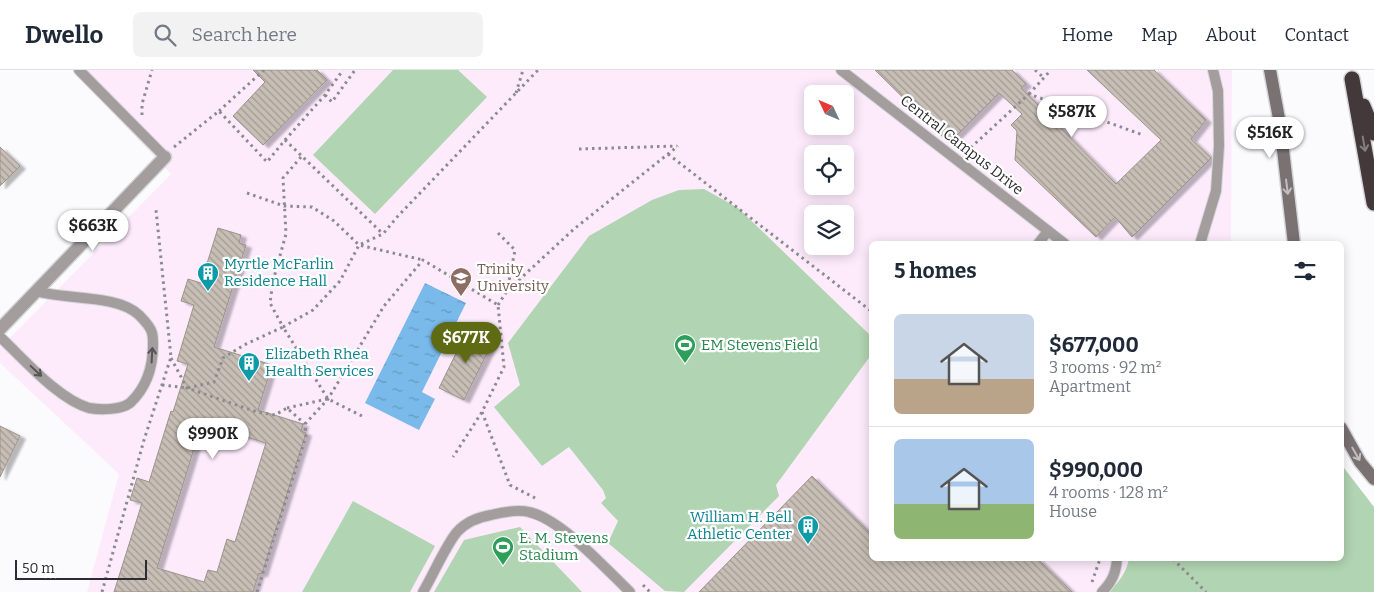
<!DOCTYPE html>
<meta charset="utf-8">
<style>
body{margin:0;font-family:Bitter,serif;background:#f2f2f3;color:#1f2937;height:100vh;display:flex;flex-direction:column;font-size:19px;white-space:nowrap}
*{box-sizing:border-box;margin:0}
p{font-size:16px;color:#747a83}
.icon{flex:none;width:28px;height:28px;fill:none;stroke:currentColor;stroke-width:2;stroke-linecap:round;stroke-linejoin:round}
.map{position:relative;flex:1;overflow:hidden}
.drawer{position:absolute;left:869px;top:171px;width:475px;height:320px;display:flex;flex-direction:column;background:#fff;border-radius:8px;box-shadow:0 2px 12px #0003}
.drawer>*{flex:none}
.needle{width:32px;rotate:314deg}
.fabs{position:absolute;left:804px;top:15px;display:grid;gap:10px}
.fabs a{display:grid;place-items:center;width:50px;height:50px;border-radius:8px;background:#fff;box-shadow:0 2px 12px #0003;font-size:25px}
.scale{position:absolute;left:15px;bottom:12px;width:132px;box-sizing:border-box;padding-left:5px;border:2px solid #2d2d31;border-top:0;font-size:14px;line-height:18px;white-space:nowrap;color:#2d2d31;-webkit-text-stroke:4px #fff;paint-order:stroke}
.price{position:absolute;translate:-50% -42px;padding:0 11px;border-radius:18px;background:#fff;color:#222;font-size:16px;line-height:32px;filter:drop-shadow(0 1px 2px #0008)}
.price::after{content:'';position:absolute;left:50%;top:30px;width:15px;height:11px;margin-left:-8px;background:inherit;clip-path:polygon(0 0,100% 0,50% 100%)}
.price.on{background:#5f6b13;color:#fff}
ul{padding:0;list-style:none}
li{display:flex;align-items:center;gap:15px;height:125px;padding:0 25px}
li+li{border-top:1px solid #e0e1e3}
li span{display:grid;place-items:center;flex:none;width:140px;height:100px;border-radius:8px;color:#555}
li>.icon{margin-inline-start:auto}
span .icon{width:60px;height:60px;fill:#fffc;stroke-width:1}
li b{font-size:21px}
h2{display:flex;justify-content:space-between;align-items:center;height:60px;padding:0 25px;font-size:21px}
header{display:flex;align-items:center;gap:30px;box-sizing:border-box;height:70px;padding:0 25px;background:#fff;border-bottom:1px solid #e0e1e3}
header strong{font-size:24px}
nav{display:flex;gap:28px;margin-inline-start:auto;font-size:18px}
.search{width:350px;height:45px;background:#f2f2f3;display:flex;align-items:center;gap:12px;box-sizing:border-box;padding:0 18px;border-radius:8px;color:#747a83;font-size:19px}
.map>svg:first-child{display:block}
.education{fill:#fdebfc;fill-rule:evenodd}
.park{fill:#b1d4b2}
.water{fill:url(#water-ripples)}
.building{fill:url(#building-back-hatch);stroke:#9c938b;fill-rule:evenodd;filter:url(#shadow)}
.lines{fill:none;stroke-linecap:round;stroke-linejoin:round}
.service-casing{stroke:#d6d6d9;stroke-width:12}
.minor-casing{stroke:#d6d6d9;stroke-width:15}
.secondary-casing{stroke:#d6d6d9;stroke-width:15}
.motorway-casing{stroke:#d6d6d9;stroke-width:18}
.path{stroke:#8b8b8e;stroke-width:3;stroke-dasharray:2.5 4;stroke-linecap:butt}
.service{stroke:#a39d9e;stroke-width:10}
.minor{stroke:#a39d9e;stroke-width:12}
.secondary{stroke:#797172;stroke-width:12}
.motorway{stroke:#43383a;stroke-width:15}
.oneway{stroke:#857e7f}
.oneway2{stroke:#c3bfc0}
.oneway3{stroke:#565457}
.labels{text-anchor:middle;stroke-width:4.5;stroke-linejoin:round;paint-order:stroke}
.street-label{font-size:15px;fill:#2d2d31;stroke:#fff}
.culture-label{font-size:15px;fill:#0d838f;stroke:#fff;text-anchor:start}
.education-label{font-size:15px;fill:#785e54;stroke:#fff;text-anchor:start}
.leisure-label{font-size:15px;fill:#27864d;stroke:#fff;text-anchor:start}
</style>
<header>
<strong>Dwello</strong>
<div class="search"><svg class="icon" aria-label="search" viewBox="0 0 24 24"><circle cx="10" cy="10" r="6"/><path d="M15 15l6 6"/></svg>Search here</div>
<nav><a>Home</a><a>Map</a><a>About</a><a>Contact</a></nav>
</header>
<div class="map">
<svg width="1374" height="522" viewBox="0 0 1374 522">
<defs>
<pattern id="water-ripples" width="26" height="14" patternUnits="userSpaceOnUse" patternTransform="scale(1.25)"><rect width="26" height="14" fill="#7abaea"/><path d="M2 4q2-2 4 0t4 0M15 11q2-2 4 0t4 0" fill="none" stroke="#6498be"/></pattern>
<pattern id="building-back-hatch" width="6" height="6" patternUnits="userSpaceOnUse" patternTransform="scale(1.25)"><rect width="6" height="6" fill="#c7beb5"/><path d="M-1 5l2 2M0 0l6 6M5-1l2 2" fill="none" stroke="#a29b94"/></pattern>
<filter id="shadow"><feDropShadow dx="5.5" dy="3" stdDeviation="1" flood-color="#0004"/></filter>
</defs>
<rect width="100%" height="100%" fill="#fbfbfe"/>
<!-- education -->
<path class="education" d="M 72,0 L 1232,0 L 1231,174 L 871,174 L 871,489 L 1341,489 L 1374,522 L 87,522 L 119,404 L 0,293 L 0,278 L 171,104 ZM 812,24 L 845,24 L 845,56 L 812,56 ZM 812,84 L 845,84 L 845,116 L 812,116 ZM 812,144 L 845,144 L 845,176 L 812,176 Z"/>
<!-- park -->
<g class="park">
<polygon points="393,0 458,0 487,27 375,144 313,85"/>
<polygon points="704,119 738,138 871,266 871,285 776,415 779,426 684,522 665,521 608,473 618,451 601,433 606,428 603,420 569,377 542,396 494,337 520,315 508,273 589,166 652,130 679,120"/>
<path d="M 1341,394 L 1374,437 L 1374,522 L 1109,522 C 1119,512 1126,503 1129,489 L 1341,489 Z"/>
<polygon points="353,431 435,476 410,522 302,522"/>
<polygon points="520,457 582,522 434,522 464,470"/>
</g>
<!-- water -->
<polygon class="water" points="425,213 466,233 422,322 435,329 419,360 365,333"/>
<!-- building -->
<g class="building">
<polygon points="253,0 317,0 327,10 263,75 233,46 265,12"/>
<polygon points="875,0 1012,0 1026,14 1021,18 1116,114 1161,70 1087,0 1154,0 1206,50 1191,69 1211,88 1132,167 1115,147 1096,167 1015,90 1017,61 1011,55 1022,44 999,23 949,73"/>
<polygon points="0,77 20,96 0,116"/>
<path d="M 218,158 L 241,165 L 239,173 L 246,175 L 214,277 L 272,295 L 258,340 L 303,354 L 301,361 L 306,363 L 262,504 L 259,503 L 253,522 L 114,522 L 142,433 L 130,430 L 137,408 L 149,412 L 171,341 L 173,342 L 188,294 L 177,291 L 194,235 L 181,231 L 188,209 L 201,213 ZM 202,353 L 266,373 L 235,472 L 227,469 L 217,502 L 208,500 L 204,512 L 157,498 Z"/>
<polygon points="468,259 493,271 464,330 439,318"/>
<polygon points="0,356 20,366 0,407"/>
<polygon points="812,406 871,464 871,489 1038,489 1072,522 699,522"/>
</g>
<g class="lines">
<!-- service casing -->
<g class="service-casing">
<g id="service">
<polyline points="79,0 165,87"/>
<polyline points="841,0 1065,174"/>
<polyline points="1038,174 1048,161"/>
<polyline points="1200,174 1216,121 1219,76 1218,21 1213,0"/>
<path d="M 0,267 C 24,289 58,329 89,338 C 100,340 121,340 130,333 C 147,317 153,297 153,275 C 153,272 153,266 152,263 C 151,258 143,249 139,245 C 117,224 65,230 36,221"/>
<path d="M 423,522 C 433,505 446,475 457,462 C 466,452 479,447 491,445 C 503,442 517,439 529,442 C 561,449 606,499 630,522"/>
<path d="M 1102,522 C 1112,512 1116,503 1117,489"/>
</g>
</g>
<!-- minor casing -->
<g class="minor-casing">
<polyline id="minor" points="0,259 165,87"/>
</g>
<!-- secondary casing -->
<g class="secondary-casing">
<g id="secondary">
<polyline points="1270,0 1280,54 1294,174"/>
<polyline points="1341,358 1360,392 1374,409"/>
</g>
</g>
<!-- motorway casing -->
<g class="motorway-casing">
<g id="motorway">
<polyline points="1352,9 1374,133"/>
<polyline points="1363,36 1374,63"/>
</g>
</g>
<!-- path -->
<g class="path">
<polyline points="1035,0 1044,8"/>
<polyline points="516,23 523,0"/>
<polyline points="1029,24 1051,0"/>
<polyline points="325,25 332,32 355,0"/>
<polyline points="219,41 264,0"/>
<polyline points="142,45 142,34 152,0"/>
<polyline points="285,70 325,25 343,0"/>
<polyline points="174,77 219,41 267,92 285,70 383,164"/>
<polyline points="579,79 677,76"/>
<polyline points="966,82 1029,24 1143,65"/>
<polyline points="668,84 871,241"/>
<polyline points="301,87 283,108 286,164 273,211 270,233 283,257 313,240 340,211 359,175 383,164 398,146 538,0"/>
<polyline points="247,123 284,136 312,137 334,151 359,175 423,190"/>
<polyline points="498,163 515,180 507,221"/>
<polyline points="498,235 507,221 574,159 678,76"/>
<polyline points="171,288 187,318 257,342 275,345 287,338 305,354"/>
<polyline points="162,315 187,318 214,312 223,288 244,275 283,257 328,329 362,346"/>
<polyline points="287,338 327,329"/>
<polyline points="482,342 510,415 537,429"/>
<polyline points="1173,489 1206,522"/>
<polyline points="1092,512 1100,489"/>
<polyline points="643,515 650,522"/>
<polyline points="102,522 144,370 171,287 156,140"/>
<polyline points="257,522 306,366 305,354 328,329 384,236 423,190 498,235 504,297 482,342 453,387"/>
</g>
<!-- service -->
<use href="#service" class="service"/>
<!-- minor -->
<use href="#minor" class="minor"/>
<!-- secondary -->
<use href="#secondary" class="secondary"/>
<!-- motorway -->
<use href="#motorway" class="motorway"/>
</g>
<!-- one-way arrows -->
<defs><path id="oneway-shaft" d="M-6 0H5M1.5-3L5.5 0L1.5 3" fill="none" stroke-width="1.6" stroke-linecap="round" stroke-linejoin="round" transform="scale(1.25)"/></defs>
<use class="oneway" href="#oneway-shaft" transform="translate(1364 74) rotate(80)"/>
<g class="oneway2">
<use href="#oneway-shaft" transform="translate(1287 117) rotate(83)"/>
<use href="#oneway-shaft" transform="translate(1356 384) rotate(60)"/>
</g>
<g class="oneway3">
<use href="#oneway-shaft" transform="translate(152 285) rotate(-87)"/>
<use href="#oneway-shaft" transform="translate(36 301) rotate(43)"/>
</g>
<!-- icons -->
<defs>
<g id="building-pin" transform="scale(1.125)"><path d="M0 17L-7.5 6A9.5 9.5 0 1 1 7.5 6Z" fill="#0f9aa8" stroke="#fff"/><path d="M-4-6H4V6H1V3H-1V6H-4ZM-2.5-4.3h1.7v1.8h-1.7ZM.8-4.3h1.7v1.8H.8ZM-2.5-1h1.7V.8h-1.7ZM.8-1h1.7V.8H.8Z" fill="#fff"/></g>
<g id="university-pin" transform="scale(1.125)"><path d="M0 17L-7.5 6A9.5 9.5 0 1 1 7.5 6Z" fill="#8d6e63" stroke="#fff"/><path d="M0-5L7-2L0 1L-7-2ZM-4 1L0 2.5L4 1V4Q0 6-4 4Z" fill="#fff"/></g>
<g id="stadium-pin" transform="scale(1.125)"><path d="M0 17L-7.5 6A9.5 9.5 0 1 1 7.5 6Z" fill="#2e9e5b" stroke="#fff"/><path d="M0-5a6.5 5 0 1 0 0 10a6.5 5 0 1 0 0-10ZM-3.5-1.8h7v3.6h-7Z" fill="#fff"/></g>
</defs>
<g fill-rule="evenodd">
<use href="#building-pin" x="208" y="203"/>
<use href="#university-pin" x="461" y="208"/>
<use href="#stadium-pin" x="685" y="275"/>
<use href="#building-pin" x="249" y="293"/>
<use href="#building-pin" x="808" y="456"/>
<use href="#stadium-pin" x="503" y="477"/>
</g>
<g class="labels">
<!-- street labels -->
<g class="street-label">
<text transform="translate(962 75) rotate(38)" y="5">Central Campus Drive</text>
</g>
<!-- culture labels -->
<g class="culture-label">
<text x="224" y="199">Myrtle McFarlin<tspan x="224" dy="17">Residence Hall</tspan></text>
<text x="265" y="289">Elizabeth Rhea<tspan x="265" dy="17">Health Services</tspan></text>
<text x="792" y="452" text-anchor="end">William H. Bell<tspan x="792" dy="17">Athletic Center</tspan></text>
</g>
<!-- education labels -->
<g class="education-label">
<text x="477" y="204">Trinity<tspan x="477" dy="17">University</tspan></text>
</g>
<!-- leisure labels -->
<g class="leisure-label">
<text x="701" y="280">EM Stevens Field</text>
<text x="519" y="473">E. M. Stevens<tspan x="519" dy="17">Stadium</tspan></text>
</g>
</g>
</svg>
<div class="fabs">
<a><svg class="needle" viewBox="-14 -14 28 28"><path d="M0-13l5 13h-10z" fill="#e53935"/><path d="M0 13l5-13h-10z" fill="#747a83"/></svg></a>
<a><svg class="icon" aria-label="locate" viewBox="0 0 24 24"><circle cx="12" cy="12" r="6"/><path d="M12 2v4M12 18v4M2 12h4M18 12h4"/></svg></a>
<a><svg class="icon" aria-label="layers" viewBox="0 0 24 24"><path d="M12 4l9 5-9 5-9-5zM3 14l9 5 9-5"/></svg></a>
</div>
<div class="scale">50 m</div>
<b class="price" style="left:1072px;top:68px">$587K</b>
<b class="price" style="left:1270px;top:89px">$516K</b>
<b class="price" style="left:93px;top:182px">$663K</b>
<b class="price on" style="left:466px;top:294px">$677K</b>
<b class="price" style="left:213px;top:390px">$990K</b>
<section class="drawer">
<h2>5 homes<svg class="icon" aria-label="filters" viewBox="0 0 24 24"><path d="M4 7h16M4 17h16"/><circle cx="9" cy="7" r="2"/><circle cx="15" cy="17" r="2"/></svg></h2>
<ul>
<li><span style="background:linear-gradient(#c9d6e8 65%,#b9a48a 0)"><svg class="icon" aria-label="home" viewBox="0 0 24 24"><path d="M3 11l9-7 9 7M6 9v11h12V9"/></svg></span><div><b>$677,000</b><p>3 rooms · 92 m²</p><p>Apartment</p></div></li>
<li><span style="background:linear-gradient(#a9c7e8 65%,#8fb573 0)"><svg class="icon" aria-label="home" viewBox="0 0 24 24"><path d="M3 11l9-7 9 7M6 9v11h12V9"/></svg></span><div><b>$990,000</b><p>4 rooms · 128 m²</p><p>House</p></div></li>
</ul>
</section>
</div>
